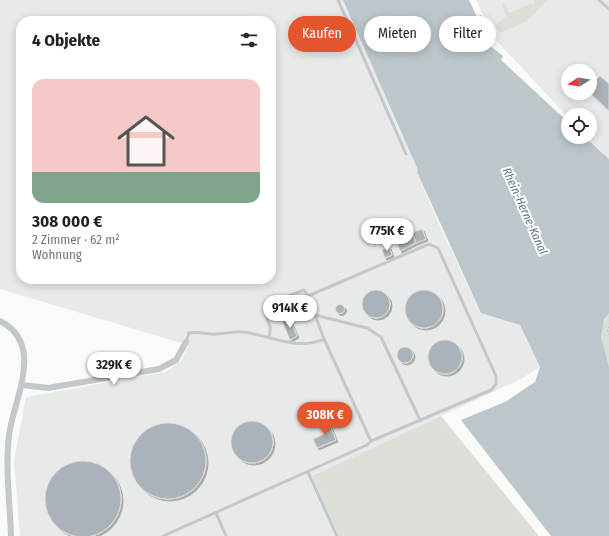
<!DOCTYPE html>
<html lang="de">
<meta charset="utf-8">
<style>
body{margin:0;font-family:"Fira Sans Condensed",sans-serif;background:#f2f2f2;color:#222;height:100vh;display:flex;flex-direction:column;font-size:15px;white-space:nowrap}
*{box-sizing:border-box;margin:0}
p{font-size:13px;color:#767676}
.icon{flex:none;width:22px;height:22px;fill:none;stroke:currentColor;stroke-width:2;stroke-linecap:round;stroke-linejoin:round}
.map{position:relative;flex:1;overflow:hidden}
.sheet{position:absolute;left:16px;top:16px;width:260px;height:268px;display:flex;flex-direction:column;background:#fff;border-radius:16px;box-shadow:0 2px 10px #0003}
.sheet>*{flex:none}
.top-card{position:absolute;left:288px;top:16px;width:261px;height:36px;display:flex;gap:8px}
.needle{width:26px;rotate:258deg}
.buttons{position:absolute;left:561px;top:64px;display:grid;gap:8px}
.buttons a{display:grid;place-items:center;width:36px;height:36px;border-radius:50%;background:#fff;box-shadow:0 2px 10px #0003;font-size:20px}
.price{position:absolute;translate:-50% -34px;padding:0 9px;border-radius:14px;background:#fff;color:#222;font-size:13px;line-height:26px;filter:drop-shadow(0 1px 2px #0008)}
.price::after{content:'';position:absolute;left:50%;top:24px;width:12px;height:9px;margin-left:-6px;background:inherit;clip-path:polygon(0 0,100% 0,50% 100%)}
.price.active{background:#e4572e;color:#fff}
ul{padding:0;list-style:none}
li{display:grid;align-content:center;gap:8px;height:212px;padding:0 16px}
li+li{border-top:1px solid #e0e0e0}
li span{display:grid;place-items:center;height:124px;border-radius:12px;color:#555}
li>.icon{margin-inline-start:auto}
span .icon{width:72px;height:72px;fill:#fffc;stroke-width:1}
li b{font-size:17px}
h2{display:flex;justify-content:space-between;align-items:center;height:48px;padding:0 16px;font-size:17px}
.tag{padding:0 14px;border-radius:18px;background:#fff;box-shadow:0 2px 10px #0003;font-size:14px;line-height:36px}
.tag.active{background:#e4572e;color:#fff}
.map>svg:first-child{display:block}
.built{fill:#e8e9e9;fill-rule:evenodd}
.green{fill:#dadfd7}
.water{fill:#bbc7cb}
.building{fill:#aab3b9;stroke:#dcdcda;filter:url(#shadow)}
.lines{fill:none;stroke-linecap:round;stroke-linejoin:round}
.path{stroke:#bbbfc2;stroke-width:1;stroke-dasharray:2 2;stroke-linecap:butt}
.lane{stroke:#c3c8cc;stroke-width:3}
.street{stroke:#c3c8cc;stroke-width:6}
.labels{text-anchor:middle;stroke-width:4;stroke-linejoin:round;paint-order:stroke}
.water-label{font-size:12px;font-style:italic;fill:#60757c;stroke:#fff}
</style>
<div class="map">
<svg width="609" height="536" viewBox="0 0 609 536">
<defs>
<filter id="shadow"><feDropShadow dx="2" dy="2" stdDeviation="0" flood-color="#0004"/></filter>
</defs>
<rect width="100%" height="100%" fill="#fafaf8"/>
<!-- built -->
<g class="built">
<path d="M 0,0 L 343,0 L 418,170 L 417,172 L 437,220 L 481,313 L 520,325 L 540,367 L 521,379 L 312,476 L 339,536 L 20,536 L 14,460 L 26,397 L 165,372 L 182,360 L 188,345 L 0,289 ZM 21,21 L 271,21 L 271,279 L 21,279 Z"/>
<path d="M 476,0 L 609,0 L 609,159 L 587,137 L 590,137 L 590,115 L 568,115 L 568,117 L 493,37 ZM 568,71 L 590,71 L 590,93 L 568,93 Z"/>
</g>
<!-- green -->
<g class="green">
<polygon points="535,0 547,0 527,21 500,33 495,26 506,16 502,4 504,3 509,13 532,3 534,5"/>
<path d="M 609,313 L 609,367 C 602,348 596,331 609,313 Z"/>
<polygon points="441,416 539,536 339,536 312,476"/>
</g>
<!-- water -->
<polygon class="water" points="343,0 469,0 477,17 481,15 486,25 481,28 489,45 503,56 501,60 568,122 568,137 585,137 609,159 609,313 604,320 601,337 609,367 609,536 551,536 461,420 505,402 535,382 540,367 520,325 481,313 417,172 418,170"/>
<!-- building -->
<g class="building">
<polygon points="600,76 609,84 609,111 590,93 590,86"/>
<polygon points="422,229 426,239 416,243 412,233"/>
<polygon points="412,233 416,243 400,251 397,243 401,241 400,238"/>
<polygon points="389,247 392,255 385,258 382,250"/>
<circle cx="424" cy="309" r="19"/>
<circle cx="376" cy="304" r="14"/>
<circle cx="340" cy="309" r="4.5"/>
<polygon points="289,318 297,336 290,340 282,321"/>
<circle cx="445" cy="357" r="17"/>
<circle cx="405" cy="355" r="8"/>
<polygon points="328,421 336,440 317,448 313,439 327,433 322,423"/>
<circle cx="252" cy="442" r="21"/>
<circle cx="168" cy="461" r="38"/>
<circle cx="83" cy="499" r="38"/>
</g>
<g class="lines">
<!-- path -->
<polyline class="path" points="609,327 607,329 609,335"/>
<!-- lane -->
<g class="lane">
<polyline points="338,0 406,154"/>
<polyline points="599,0 609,9"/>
<polyline points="315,315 367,328 381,337 420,420"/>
<path d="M 269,338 C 269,334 271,330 270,327 C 268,318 262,313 269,304 L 304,290 L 308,296"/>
<path d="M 186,342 L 189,333 C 199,331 207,335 216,334 C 226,334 234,331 244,332 C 270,336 299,351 324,339"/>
<polyline points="308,472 337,536"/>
<polyline points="216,513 226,536"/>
<polyline points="163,536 367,445 371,441 491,390 496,384 496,376 438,248 429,244 308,296 324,339 371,441"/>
</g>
<!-- street -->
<g class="street">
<path d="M 0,321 C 46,344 13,401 9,435 C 5,468 10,503 11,536"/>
<polyline points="22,385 48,388 159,369 176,360 186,342"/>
</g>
</g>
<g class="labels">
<!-- water labels -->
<g class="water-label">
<text transform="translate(525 211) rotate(66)" y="4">Rhein-Herne-Kanal</text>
</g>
</g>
</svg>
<div class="buttons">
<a><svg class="needle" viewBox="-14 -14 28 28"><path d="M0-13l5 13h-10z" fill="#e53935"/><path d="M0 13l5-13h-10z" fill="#767676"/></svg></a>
<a><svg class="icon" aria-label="locate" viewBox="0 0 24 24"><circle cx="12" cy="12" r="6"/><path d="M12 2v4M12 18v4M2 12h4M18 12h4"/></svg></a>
</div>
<b class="price" style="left:387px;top:252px">775K €</b>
<b class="price" style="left:290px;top:329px">914K €</b>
<b class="price" style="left:114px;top:386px">329K €</b>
<b class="price active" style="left:325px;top:436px">308K €</b>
<div class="top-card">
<a class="tag active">Kaufen</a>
<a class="tag">Mieten</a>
<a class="tag">Filter</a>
</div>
<section class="sheet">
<h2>4 Objekte<svg class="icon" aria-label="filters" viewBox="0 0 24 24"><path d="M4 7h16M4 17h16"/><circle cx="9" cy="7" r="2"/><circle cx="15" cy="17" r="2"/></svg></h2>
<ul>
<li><span style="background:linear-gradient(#f6c9c9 75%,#7fa58c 0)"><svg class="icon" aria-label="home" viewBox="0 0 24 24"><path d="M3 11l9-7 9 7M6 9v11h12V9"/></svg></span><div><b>308 000 €</b><p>2 Zimmer · 62 m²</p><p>Wohnung</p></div></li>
</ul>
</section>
</div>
